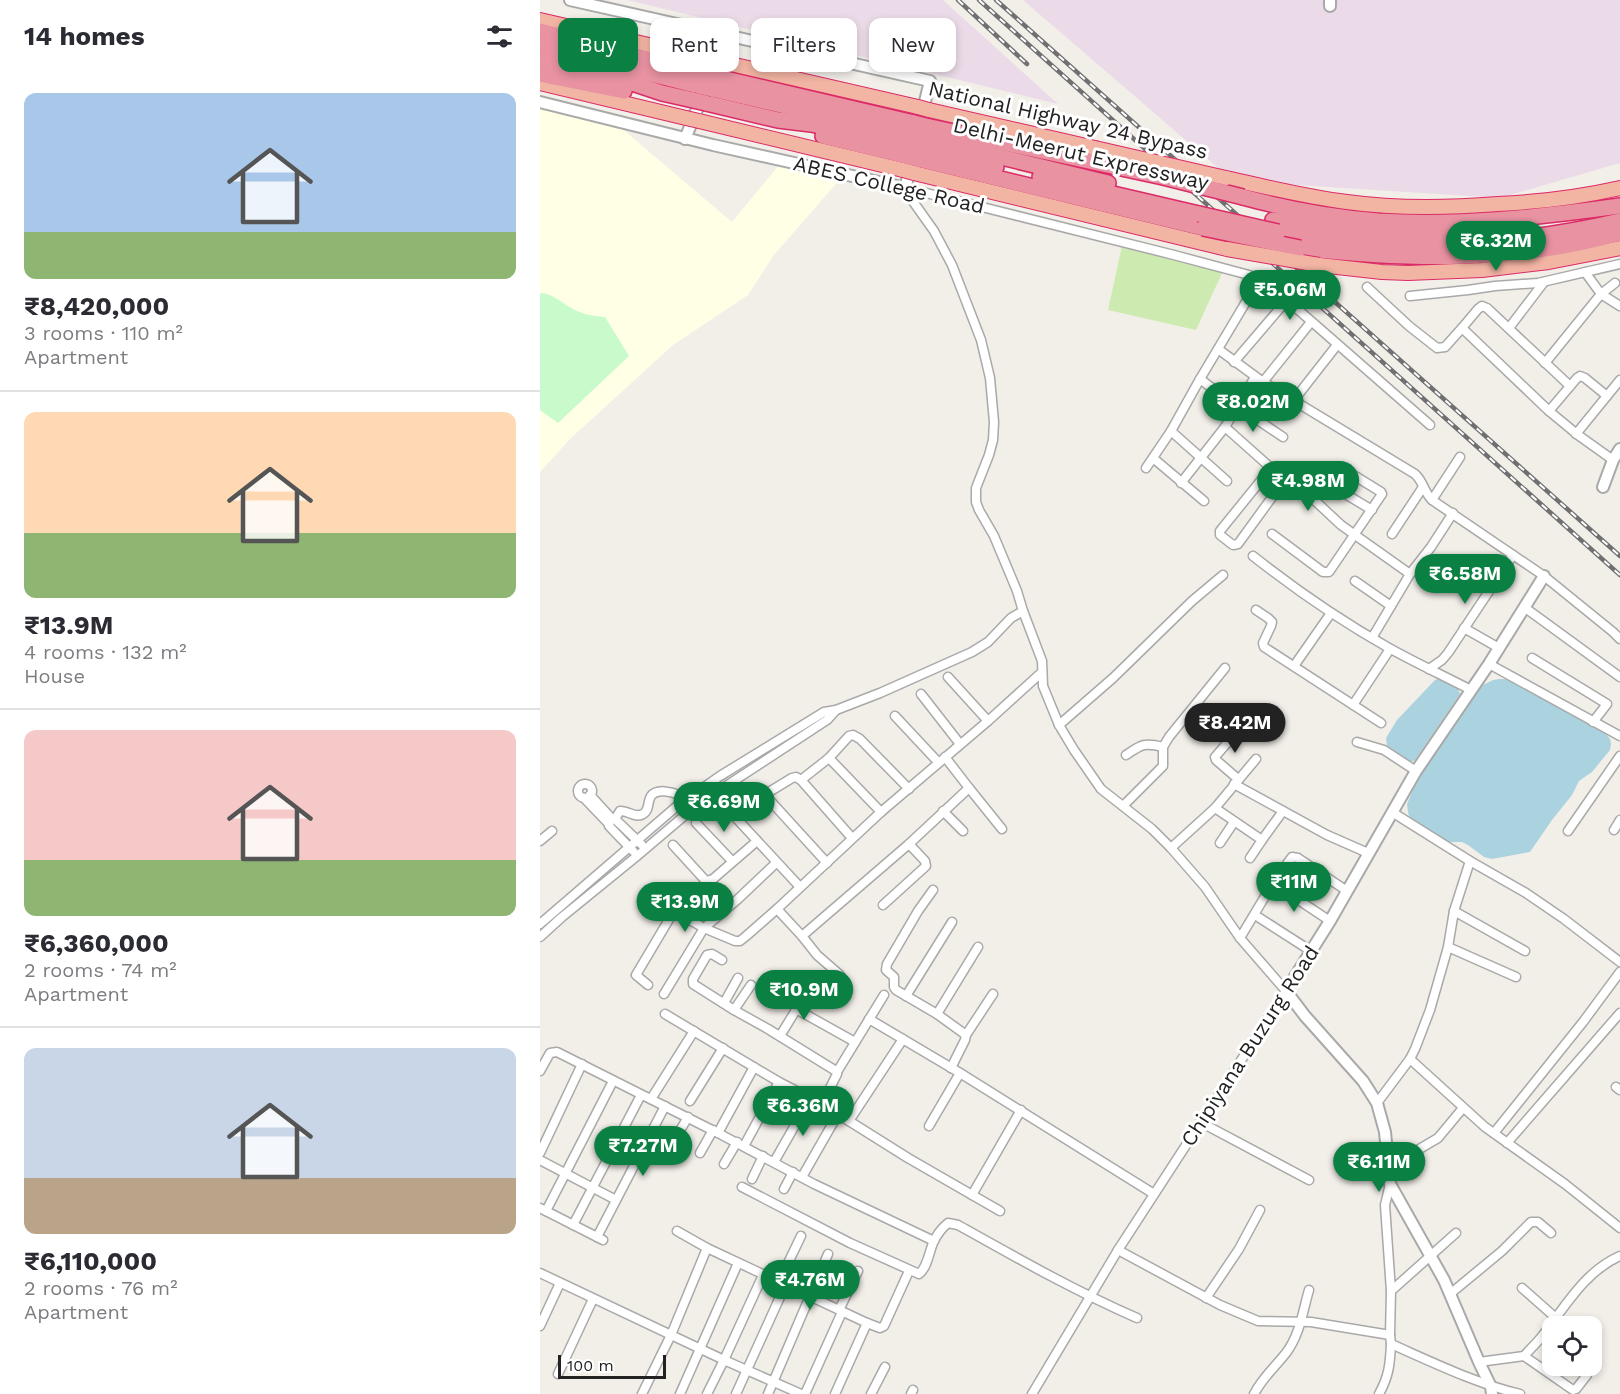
<!DOCTYPE html>
<meta charset="utf-8">
<style>
body{margin:0;font-family:"Work Sans",sans-serif;background:#f2f2f3;color:#2b2b33;height:100vh;display:flex;flex-direction:column;font-size:22px;white-space:nowrap}
*{box-sizing:border-box;margin:0}
p{font-size:20px;color:#7c7c81}
.icon{flex:none;width:33px;height:33px;fill:none;stroke:currentColor;stroke-width:2;stroke-linecap:round;stroke-linejoin:round}
.map{position:relative;flex:1;overflow:hidden}
.drawer{display:flex;flex-direction:column;background:#fff;width:540px}
.drawer>*{flex:none}
.guide{position:absolute;left:18px;top:18px;width:570px;height:54px;display:flex;gap:12px}
.tools{position:absolute;left:1002px;top:1316px;display:grid;gap:12px}
.tools a{display:grid;place-items:center;width:60px;height:60px;border-radius:12px;background:#fff;box-shadow:0 3px 9px #0003;font-size:30px}
.scale{position:absolute;left:18px;bottom:15px;width:108px;box-sizing:border-box;padding-left:6px;border:3px solid #222;border-top:0;font-size:16px;line-height:21px;white-space:nowrap;color:#222;-webkit-text-stroke:4px #fff;paint-order:stroke}
.price{position:absolute;translate:-50% -51px;padding:0 14px;border-radius:21px;background:#0b8043;color:#fff;font-size:20px;line-height:39px;filter:drop-shadow(0 2px 3px #0008)}
.price::after{content:'';position:absolute;left:50%;top:36px;width:18px;height:14px;margin-left:-9px;background:inherit;clip-path:polygon(0 0,100% 0,50% 100%)}
.price.current{background:#222;color:#fff}
ul{padding:0;list-style:none}
li{display:grid;align-content:center;gap:12px;height:318px;padding:0 24px}
li+li{border-top:2px solid #e1e1e2}
li span{display:grid;place-items:center;height:186px;border-radius:12px;color:#555}
li>.icon{margin-inline-start:auto}
span .icon{width:108px;height:108px;fill:#fffc;stroke-width:1}
li b{font-size:26px}
h2{display:flex;justify-content:space-between;align-items:center;height:72px;padding:0 24px;font-size:26px}
.chip{padding:0 21px;border-radius:12px;background:#fff;box-shadow:0 3px 9px #0003;font-size:21px;line-height:54px}
.chip.current{background:#0b8043;color:#fff}
main{display:flex;flex:1;min-height:0}
.map>svg:first-child{display:block}
.industrial{fill:#ebdbe8}
.education{fill:#ffffe5}
.grass{fill:#cdebb0}
.park{fill:#c8facc}
.water{fill:#aad3df}
.lines{fill:none;stroke-linecap:round;stroke-linejoin:round}
.minor-casing{stroke:#a9a9a9;stroke-width:11}
.tertiary-casing{stroke:#a9a9a9;stroke-width:14}
.trunk-casing{stroke:#dc2a67;stroke-width:16}
.motorway-casing{stroke:#dc2a67;stroke-width:18}
.minor{stroke:#fff;stroke-width:8}
.tertiary{stroke:#fff;stroke-width:10}
.trunk{stroke:#f2b4a3;stroke-width:14}
.motorway{stroke:#e892a2;stroke-width:15}
.rail-casing{stroke:#707070;stroke-width:4.5}
.rail{stroke:#fff;stroke-width:2;stroke-dasharray:7;stroke-linecap:butt}
.trunk-bridge-casing{stroke:#dc2a67;stroke-width:16;stroke-linecap:butt}
.motorway-bridge-casing{stroke:#dc2a67;stroke-width:18;stroke-linecap:butt}
.trunk-bridge{stroke:#f2b4a3;stroke-width:14}
.motorway-bridge{stroke:#e892a2;stroke-width:15}
.labels{text-anchor:middle;stroke-width:6;stroke-linejoin:round;paint-order:stroke}
.street-label{font-size:21px;fill:#222;stroke:#fff}
</style>
<main>
<section class="drawer">
<h2>14 homes<svg class="icon" aria-label="filters" viewBox="0 0 24 24"><path d="M4 7h16M4 17h16"/><circle cx="9" cy="7" r="2"/><circle cx="15" cy="17" r="2"/></svg></h2>
<ul>
<li><span style="background:linear-gradient(#a9c7e8 75%,#8fb573 0)"><svg class="icon" aria-label="home" viewBox="0 0 24 24"><path d="M3 11l9-7 9 7M6 9v11h12V9"/></svg></span><div><b>₹8,420,000</b><p>3 rooms · 110 m²</p><p>Apartment</p></div></li>
<li><span style="background:linear-gradient(#ffd9b3 65%,#8fb573 0)"><svg class="icon" aria-label="home" viewBox="0 0 24 24"><path d="M3 11l9-7 9 7M6 9v11h12V9"/></svg></span><div><b>₹13.9M</b><p>4 rooms · 132 m²</p><p>House</p></div></li>
<li><span style="background:linear-gradient(#f6c9c9 70%,#8fb573 0)"><svg class="icon" aria-label="home" viewBox="0 0 24 24"><path d="M3 11l9-7 9 7M6 9v11h12V9"/></svg></span><div><b>₹6,360,000</b><p>2 rooms · 74 m²</p><p>Apartment</p></div></li>
<li><span style="background:linear-gradient(#c9d6e8 70%,#b9a48a 0)"><svg class="icon" aria-label="home" viewBox="0 0 24 24"><path d="M3 11l9-7 9 7M6 9v11h12V9"/></svg></span><div><b>₹6,110,000</b><p>2 rooms · 76 m²</p><p>Apartment</p></div></li>
</ul>
</section>
<div class="map">
<svg width="1080" height="1394" viewBox="0 0 1080 1394">
<rect width="100%" height="100%" fill="#f2efe9"/>
<!-- industrial -->
<g class="industrial">
<polygon points="87,0 403,0 518,104"/>
<polygon points="483,0 1080,0 1080,163 960,198 756,185 685,174"/>
</g>
<!-- education -->
<polygon class="education" points="0,109 79,129 80,127 192,222 240,164 301,178 234,255 208,295 133,345 30,439 0,472"/>
<!-- grass -->
<polygon class="grass" points="582,246 673,267 672,270 682,273 656,330 568,310"/>
<!-- park -->
<path class="park" d="M 0,293 C 13,293 24,305 35,310 C 45,315 54,316 65,317 L 89,356 L 18,423 L 0,410 Z"/>
<!-- water -->
<g class="water">
<polygon points="898,679 918,689 920,694 875,760 871,762 847,746 846,738 857,720 895,680"/>
<polygon points="959,679 965,679 977,684 1063,732 1067,735 1070,739 1071,744 1070,750 1052,772 1039,781 1032,795 1012,820 990,852 952,859 944,857 928,845 922,842 909,842 878,825 869,816 868,812 867,804 872,792 888,762 923,708 943,685 953,680"/>
</g>
<g class="lines">
<!-- minor casing -->
<g class="minor-casing">
<g id="minor">
<polyline points="366,188 367,193 394,231 412,265 441,340 450,378 454,422 453,440 449,455 436,488 436,502 439,510 454,536 477,591 483,611 502,661 503,686 519,725 534,750 561,789 612,829 631,848 665,887 700,938 746,991 578,1250 492,1394"/>
<polyline points="366,188 634,255 709,275 719,280 747,300 890,425"/>
<polyline points="1045,272 1061,294 1080,306"/>
<polyline points="827,287 869,326 897,348 905,347 922,328 1009,411 1038,435 1073,460"/>
<polyline points="870,296 928,290 955,286 998,283 1080,264"/>
<polyline points="922,328 938,309 942,306 947,308 1030,386"/>
<polyline points="969,328 1004,282"/>
<path d="M 678,349 L 723,382 L 875,474 C 883,481 884,492 892,500 L 1004,576 L 1073,632 L 1080,639"/>
<polyline points="694,362 747,300"/>
<polyline points="1005,363 1061,294 1075,283"/>
<polyline points="660,379 680,394"/>
<polyline points="723,382 771,322"/>
<polyline points="754,400 797,345"/>
<polyline points="697,406 743,437"/>
<polyline points="1009,411 1037,378 1040,376 1045,378 1067,396"/>
<polyline points="685,427 731,468 771,497 801,525 870,574"/>
<polyline points="631,431 687,481"/>
<polyline points="1036,434 1080,380"/>
<polyline points="613,458 664,501"/>
<polyline points="606,468 631,431 660,379 719,280"/>
<polyline points="731,468 680,531 680,535 693,545 698,544 746,478"/>
<polyline points="641,483 685,427 715,377"/>
<polyline points="802,492 832,510"/>
<polyline points="771,497 790,474"/>
<polyline points="892,500 920,457"/>
<polyline points="732,534 783,572 789,572 842,494 841,492 815,476"/>
<polyline points="852,534 883,487"/>
<path d="M 713,556 C 756,590 801,621 849,648 C 876,663 904,676 931,690"/>
<polyline points="815,581 851,606"/>
<polyline points="984,607 1080,677"/>
<polyline points="716,610 728,618 732,622 731,626 723,643 724,647 841,723"/>
<polyline points="924,628 959,648"/>
<polyline points="832,638 870,574 891,547 913,513"/>
<polyline points="992,658 1067,704 1053,722"/>
<polyline points="949,664 1080,736"/>
<polyline points="754,666 791,613"/>
<polyline points="889,669 902,660 908,653 973,555"/>
<polyline points="408,677 448,721"/>
<polyline points="381,694 420,744"/>
<polyline points="813,705 850,649"/>
<polyline points="355,716 398,762"/>
<polyline points="519,725 573,678 652,601 683,575"/>
<polyline points="817,742 844,750 876,771"/>
<path d="M 586,755 C 601,745 604,742 623,747"/>
<polyline points="289,758 341,812"/>
<polyline points="698,779 676,760 675,757 700,728"/>
<polyline points="261,780 289,758 309,736 313,735 320,739 369,789"/>
<polyline points="694,784 787,835 828,853"/>
<circle cx="45" cy="791" r="7"/>
<polyline points="429,788 462,829"/>
<polyline points="50,795 72,819"/>
<polyline points="225,795 287,863"/>
<polyline points="44,798 68,823"/>
<polyline points="184,805 260,887"/>
<polyline points="583,806 623,766 623,747 629,737 685,668"/>
<polyline points="675,808 722,840 710,858"/>
<polyline points="403,811 423,831"/>
<polyline points="852,812 930,861 986,893 1024,919 1080,962"/>
<polyline points="193,814 252,778 256,777 261,780 312,838"/>
<path d="M 75,819 L 80,811 C 88,810 95,819 103,814 C 110,810 107,802 111,796 C 117,788 132,792 139,795"/>
<polyline points="156,823 192,861"/>
<polyline points="1074,830 1080,820"/>
<polyline points="1028,831 1080,756"/>
<polyline points="722,840 743,811"/>
<polyline points="0,841 12,831"/>
<polyline points="680,843 694,822"/>
<polyline points="133,845 164,879 167,881 173,879 217,841"/>
<polyline points="631,848 675,808 716,759"/>
<polyline points="93,851 69,826 70,820 75,819 101,844"/>
<polyline points="733,883 790,921"/>
<polyline points="393,890 378,911 347,964 346,970 354,977 354,987 356,990 397,1014 426,1035 425,1040 411,1068"/>
<polyline points="343,905 386,866 385,861 369,844"/>
<polyline points="237,909 341,812 448,721 502,672"/>
<polyline points="914,911 985,951"/>
<polyline points="715,915 771,951"/>
<polyline points="0,924 137,806 180,776 284,712 296,710 340,693 432,652 448,642 471,618 483,611"/>
<polyline points="262,936 369,844 429,788 405,757"/>
<polyline points="0,937 22,917 97,856 157,805 287,720 296,710"/>
<polyline points="700,938 733,883 752,857 758,858 807,891"/>
<polyline points="908,947 976,977"/>
<polyline points="182,960 172,954 167,955 153,979 153,984 194,1010 228,1029 296,1071 297,1074 282,1104"/>
<polyline points="108,985 96,975 134,911 164,928 195,941 200,941 205,937 237,909 262,936 277,955 300,975"/>
<polyline points="124,994 164,928 198,899 236,863"/>
<polyline points="366,996 412,922"/>
<polyline points="248,999 258,1005"/>
<polyline points="184,1003 198,978"/>
<polyline points="256,1009 315,1042"/>
<polyline points="194,1010 211,985"/>
<polyline points="125,1014 239,1082 282,1104 368,1158 460,1211"/>
<polyline points="397,1014 438,947"/>
<polyline points="329,1019 420,1073 614,1194"/>
<polyline points="426,1035 453,994"/>
<polyline points="240,1036 267,992"/>
<polyline points="870,1059 945,1127 1025,1184 1080,1228"/>
<polyline points="0,1071 10,1053 17,1052 178,1133 274,1184 394,1241"/>
<polyline points="297,1072 344,995"/>
<polyline points="1076,1087 1080,1090"/>
<polyline points="111,1099 154,1031"/>
<polyline points="150,1101 183,1048"/>
<polyline points="837,1103 870,1059 875,1049 890,1010 908,947 914,911 930,861"/>
<polyline points="309,1121 363,1039"/>
<polyline points="660,1122 769,1180"/>
<polyline points="389,1126 420,1073"/>
<polyline points="178,1133 214,1067"/>
<polyline points="954,1133 1043,1022 1080,972"/>
<polyline points="135,1139 148,1117"/>
<polyline points="967,1143 1080,1013"/>
<polyline points="204,1146 239,1082"/>
<polyline points="0,1153 42,1064"/>
<polyline points="160,1153 173,1130"/>
<polyline points="0,1160 76,1200"/>
<polyline points="234,1162 270,1099"/>
<polyline points="184,1164 197,1142"/>
<polyline points="849,1167 898,1138 923,1108"/>
<polyline points="262,1177 298,1114"/>
<polyline points="212,1179 223,1156"/>
<polyline points="850,1184 845,1205 851,1291 850,1335"/>
<path d="M 202,1187 L 310,1243 L 379,1274 C 387,1268 389,1253 393,1243 C 396,1236 402,1228 408,1223 L 418,1225 C 477,1258 535,1291 597,1318"/>
<polyline points="244,1189 253,1172"/>
<polyline points="432,1195 481,1110"/>
<polyline points="0,1208 63,1240"/>
<polyline points="6,1211 73,1081"/>
<polyline points="33,1225 101,1095"/>
<polyline points="137,1231 167,1248 327,1323 340,1328 344,1326 369,1271"/>
<polyline points="57,1237 125,1106"/>
<path d="M 578,1250 L 680,1305 L 718,1321 L 771,1322 L 850,1335 L 851,1344 C 894,1363 935,1383 980,1394"/>
<polyline points="0,1273 184,1360 261,1394"/>
<polyline points="239,1282 261,1236"/>
<polyline points="982,1288 1025,1326"/>
<polyline points="851,1291 916,1233"/>
<polyline points="910,1294 962,1251 991,1222 998,1222 1011,1233"/>
<polyline points="666,1298 699,1249 720,1210"/>
<polyline points="299,1310 318,1271"/>
<polyline points="0,1326 20,1283"/>
<path d="M 984,1356 C 990,1349 997,1343 1003,1335 C 1025,1307 1045,1271 1080,1256"/>
<polyline points="939,1362 984,1356 1033,1390 1036,1389 1047,1375"/>
<polyline points="18,1374 53,1299"/>
<polyline points="102,1394 131,1335 167,1248"/>
<polyline points="140,1394 198,1263"/>
<polyline points="167,1394 184,1360 223,1275"/>
<polyline points="196,1394 245,1286"/>
<polyline points="228,1394 288,1254"/>
<polyline points="265,1394 302,1312"/>
<polyline points="295,1394 327,1323"/>
<polyline points="331,1394 345,1367"/>
<polyline points="371,1394 373,1390"/>
<path d="M 714,1394 C 723,1377 735,1367 746,1353 C 760,1335 763,1310 769,1290"/>
<path d="M 839,1394 C 849,1376 850,1364 851,1344"/>
</g>
</g>
<!-- tertiary casing -->
<g class="tertiary-casing">
<g id="tertiary">
<polyline points="30,0 390,81 378,130"/>
<polyline points="790,0 790,6"/>
<polyline points="174,66 186,34"/>
<polyline points="0,102 173,145 366,188 369,166"/>
<polyline points="145,139 162,97"/>
<polyline points="1063,487 1073,460 1080,449"/>
<polyline points="952,1394 951,1387 939,1362 904,1280 850,1184 845,1132 837,1103 823,1081 765,1016 746,991 790,921 876,771 949,664 1004,576"/>
</g>
</g>
<!-- trunk casing -->
<g class="trunk-casing">
<g id="trunk">
<polyline points="0,20 170,59"/>
<polyline points="182,62 378,107"/>
<polyline points="0,83 146,118"/>
<polyline points="389,110 555,148"/>
<polyline points="159,121 363,170"/>
<polyline points="374,173 687,249"/>
<path d="M 686,178 C 726,187 766,197 807,202 C 857,209 908,208 958,204 C 999,202 1040,197 1080,188"/>
<polyline points="779,265 842,272 868,273 942,270 1009,262 1080,248"/>
</g>
</g>
<!-- motorway casing -->
<g class="motorway-casing">
<g id="motorway">
<polyline points="0,31 164,74"/>
<polyline points="0,46 159,86"/>
<polyline points="0,61 95,84 122,93 153,100"/>
<polyline points="0,74 84,91"/>
<polyline points="177,77 374,123"/>
<polyline points="172,89 371,135"/>
<polyline points="166,103 238,120 271,124 369,145"/>
<polyline points="386,126 623,177"/>
<polyline points="283,136 366,156"/>
<polyline points="383,138 568,183"/>
<polyline points="381,148 456,167"/>
<polyline points="378,159 663,228"/>
<polyline points="500,177 659,214"/>
<path d="M 703,197 C 747,209 792,217 838,221 C 919,226 1000,217 1080,206"/>
<path d="M 733,220 C 798,228 864,235 930,232"/>
<path d="M 738,232 C 793,241 851,247 907,245 C 966,242 1023,234 1080,221"/>
<path d="M 760,248 C 868,260 974,263 1080,233"/>
</g>
</g>
<!-- minor -->
<use href="#minor" class="minor"/>
<!-- tertiary -->
<use href="#tertiary" class="tertiary"/>
<!-- trunk -->
<use href="#trunk" class="trunk"/>
<!-- motorway -->
<use href="#motorway" class="motorway"/>
<!-- rail casing -->
<g class="rail-casing">
<g id="rail">
<polyline points="418,0 487,64"/>
<polyline points="439,0 1080,575"/>
<polyline points="456,0 1080,556"/>
</g>
</g>
<!-- rail -->
<use href="#rail" class="rail"/>
<!-- trunk-bridge casing -->
<g class="trunk-bridge-casing">
<g id="trunk-bridge">
<polyline points="170,59 182,62"/>
<polyline points="378,107 389,110"/>
<polyline points="146,118 159,121"/>
<polyline points="555,148 686,178"/>
<polyline points="363,170 374,173"/>
<polyline points="687,249 779,265"/>
</g>
</g>
<!-- motorway-bridge casing -->
<g class="motorway-bridge-casing">
<g id="motorway-bridge">
<polyline points="164,74 177,77"/>
<polyline points="159,86 172,89"/>
<polyline points="153,100 166,103"/>
<polyline points="374,123 386,126"/>
<polyline points="371,135 383,138"/>
<polyline points="369,145 381,148"/>
<polyline points="366,156 378,159"/>
<polyline points="623,177 703,197"/>
<polyline points="659,214 738,232"/>
<polyline points="663,228 760,248"/>
</g>
</g>
<!-- trunk-bridge -->
<use href="#trunk-bridge" class="trunk-bridge"/>
<!-- motorway-bridge -->
<use href="#motorway-bridge" class="motorway-bridge"/>
</g>
<g class="labels">
<!-- street labels -->
<g class="street-label">
<text transform="translate(528 120) rotate(13)" y="7">National Highway 24 Bypass</text>
<text transform="translate(541 154) rotate(13)" y="7">Delhi-Meerut Expressway</text>
<text transform="translate(349 185) rotate(13)" y="7">ABES College Road</text>
<text transform="translate(710 1046) rotate(-57)" y="7">Chipiyana Buzurg Road</text>
</g>
</g>
</svg>
<div class="tools">
<a><svg class="icon" aria-label="locate" viewBox="0 0 24 24"><circle cx="12" cy="12" r="6"/><path d="M12 2v4M12 18v4M2 12h4M18 12h4"/></svg></a>
</div>
<div class="scale">100 m</div>
<b class="price" style="left:956px;top:272px">₹6.32M</b>
<b class="price" style="left:750px;top:321px">₹5.06M</b>
<b class="price" style="left:713px;top:433px">₹8.02M</b>
<b class="price" style="left:768px;top:512px">₹4.98M</b>
<b class="price" style="left:925px;top:605px">₹6.58M</b>
<b class="price current" style="left:695px;top:754px">₹8.42M</b>
<b class="price" style="left:184px;top:833px">₹6.69M</b>
<b class="price" style="left:754px;top:913px">₹11M</b>
<b class="price" style="left:145px;top:933px">₹13.9M</b>
<b class="price" style="left:264px;top:1021px">₹10.9M</b>
<b class="price" style="left:263px;top:1137px">₹6.36M</b>
<b class="price" style="left:103px;top:1177px">₹7.27M</b>
<b class="price" style="left:839px;top:1193px">₹6.11M</b>
<b class="price" style="left:270px;top:1311px">₹4.76M</b>
<div class="guide">
<a class="chip current">Buy</a>
<a class="chip">Rent</a>
<a class="chip">Filters</a>
<a class="chip">New</a>
</div>
</div>
</main>
